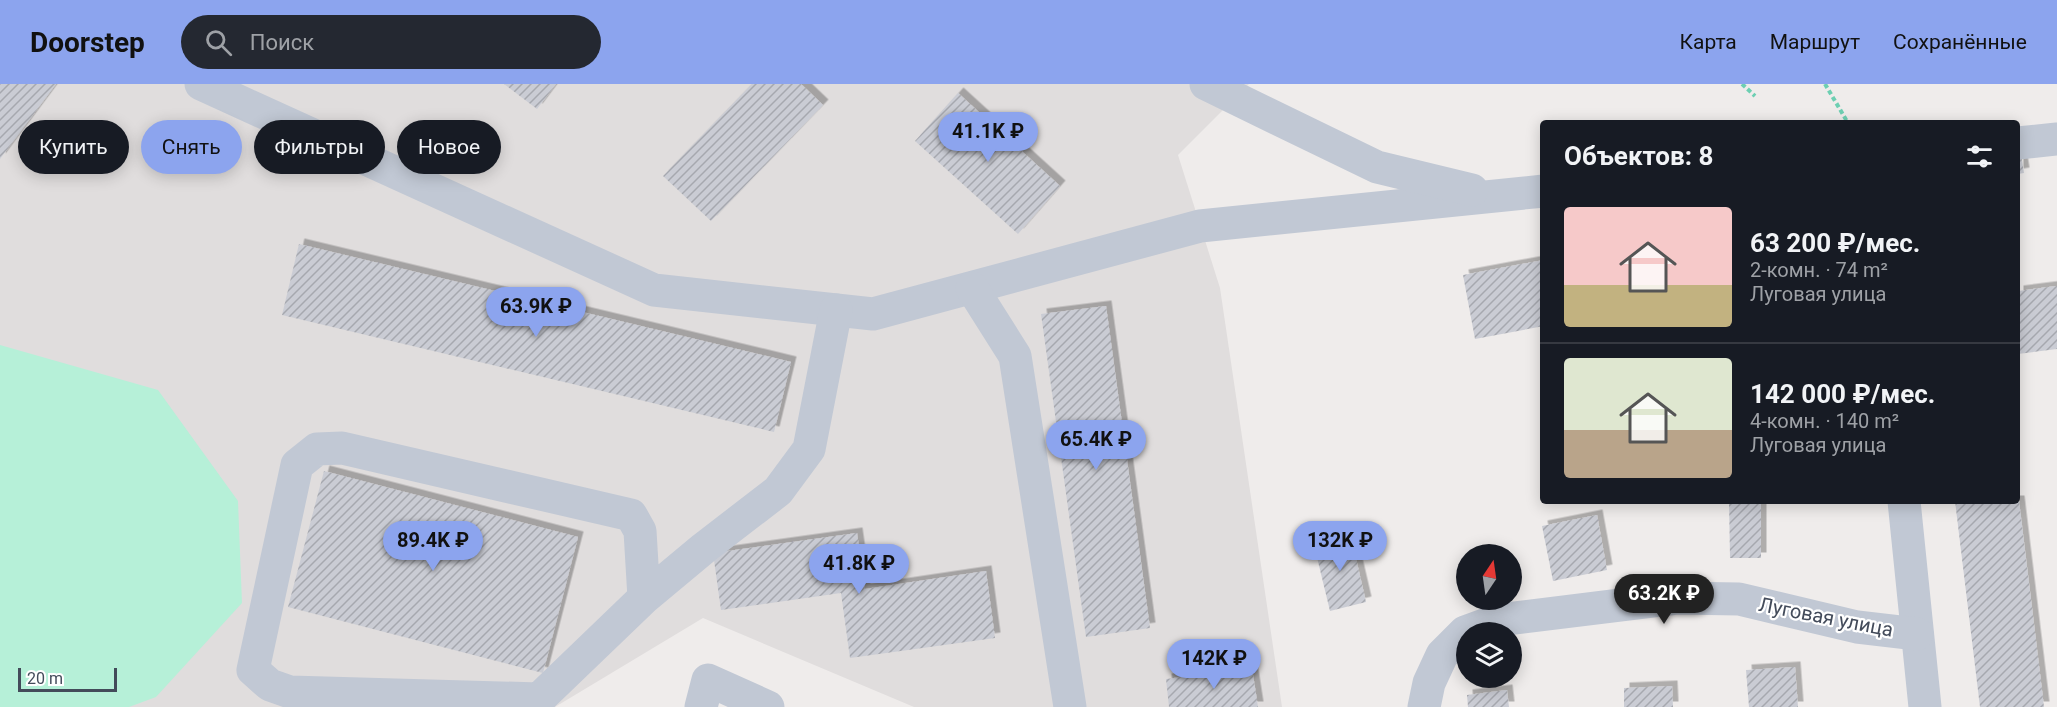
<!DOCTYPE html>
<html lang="ru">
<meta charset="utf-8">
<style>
body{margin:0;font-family:Roboto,sans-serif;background:#242831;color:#f1f3f6;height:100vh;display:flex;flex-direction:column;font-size:22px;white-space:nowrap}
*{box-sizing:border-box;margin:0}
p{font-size:20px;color:#9ea1a6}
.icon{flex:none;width:33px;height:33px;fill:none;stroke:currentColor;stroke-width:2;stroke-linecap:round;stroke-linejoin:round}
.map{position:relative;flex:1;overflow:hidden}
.details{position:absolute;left:1540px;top:36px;width:480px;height:384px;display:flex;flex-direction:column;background:#171b24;border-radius:6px;box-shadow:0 3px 15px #0003}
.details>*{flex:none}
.guide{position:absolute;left:18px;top:36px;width:570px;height:54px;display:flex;gap:12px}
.needle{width:39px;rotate:13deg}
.tools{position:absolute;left:1456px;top:460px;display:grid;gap:12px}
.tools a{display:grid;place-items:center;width:66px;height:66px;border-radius:50%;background:#171b24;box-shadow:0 3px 15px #0003;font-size:30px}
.scale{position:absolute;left:18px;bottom:15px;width:99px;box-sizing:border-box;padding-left:6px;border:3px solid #434b5a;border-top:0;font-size:16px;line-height:21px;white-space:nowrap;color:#434b5a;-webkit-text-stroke:4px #fff;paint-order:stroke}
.price{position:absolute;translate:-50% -51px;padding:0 14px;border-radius:21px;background:#8ca4ee;color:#111;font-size:20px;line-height:39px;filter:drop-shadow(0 2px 3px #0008)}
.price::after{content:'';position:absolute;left:50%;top:36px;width:18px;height:14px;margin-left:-9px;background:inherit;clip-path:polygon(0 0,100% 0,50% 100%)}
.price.on{background:#222;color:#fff}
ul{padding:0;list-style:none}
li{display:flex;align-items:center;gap:18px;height:150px;padding:0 24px}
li+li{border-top:2px solid #363941}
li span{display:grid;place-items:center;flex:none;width:168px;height:120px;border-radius:6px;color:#555}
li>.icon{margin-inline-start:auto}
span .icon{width:72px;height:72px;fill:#fffc;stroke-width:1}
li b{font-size:26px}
h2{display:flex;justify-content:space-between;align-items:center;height:72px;padding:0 24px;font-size:26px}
.pill{padding:0 21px;border-radius:27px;background:#171b24;box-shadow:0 3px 15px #0003;font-size:21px;line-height:54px}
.pill.on{background:#8ca4ee;color:#111}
header{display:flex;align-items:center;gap:36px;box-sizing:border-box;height:84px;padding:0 30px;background:#8ca4ee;color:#111}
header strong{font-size:28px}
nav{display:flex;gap:33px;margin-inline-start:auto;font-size:21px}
.search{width:420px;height:54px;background:#242831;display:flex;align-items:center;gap:15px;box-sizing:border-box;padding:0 21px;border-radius:33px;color:#9ea1a6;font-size:22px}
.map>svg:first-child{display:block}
.education{fill:#e0dddd}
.pitch{fill:#b6f0d8}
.building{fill:url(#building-hatch);filter:url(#shadow)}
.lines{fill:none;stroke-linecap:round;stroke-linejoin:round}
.path{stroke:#6dcfb2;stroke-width:4;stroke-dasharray:4.5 3;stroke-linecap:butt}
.minor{stroke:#c1c8d4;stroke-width:33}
.labels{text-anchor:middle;stroke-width:4.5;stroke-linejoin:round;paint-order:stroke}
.street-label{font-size:20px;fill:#434b5a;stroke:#fff}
</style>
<header>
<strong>Doorstep</strong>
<div class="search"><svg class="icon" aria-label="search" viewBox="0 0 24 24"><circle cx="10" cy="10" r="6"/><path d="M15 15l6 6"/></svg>Поиск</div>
<nav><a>Карта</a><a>Маршрут</a><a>Сохранённые</a></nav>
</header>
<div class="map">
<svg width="2057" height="623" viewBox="0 0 2057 623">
<defs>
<pattern id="building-hatch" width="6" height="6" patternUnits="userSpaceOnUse" patternTransform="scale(1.5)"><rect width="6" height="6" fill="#caccd4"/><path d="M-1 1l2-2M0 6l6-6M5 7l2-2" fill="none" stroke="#a6a8af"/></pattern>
<filter id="shadow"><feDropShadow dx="5.5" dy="-5.5" stdDeviation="0" flood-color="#0004"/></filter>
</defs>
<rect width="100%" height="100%" fill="#efeceb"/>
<!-- education -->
<polygon class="education" points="0,0 1249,0 1178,71 1220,204 1282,623 914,623 703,534 555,623 0,623"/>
<!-- pitch -->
<polygon class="pitch" points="0,261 158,306 238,417 242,519 156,613 129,623 0,623"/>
<!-- building -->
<g class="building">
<polygon points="0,0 56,0 0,75"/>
<polygon points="504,0 556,0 537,25"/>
<polygon points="752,0 801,0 823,21 711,137 663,92"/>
<polygon points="958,9 1060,102 1018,150 915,57"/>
<polygon points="2021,70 2024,89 2018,90 2018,71"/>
<polygon points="299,160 791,278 774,348 282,231"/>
<polygon points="1544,176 1544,242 1475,255 1463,191"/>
<polygon points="2057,202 2057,265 2018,270 2018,207"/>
<polygon points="1106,222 1150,544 1086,553 1041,230"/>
<polygon points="324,387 578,453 543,589 288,523"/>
<polygon points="1729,417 1761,417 1761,474 1730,474"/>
<polygon points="1955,417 2019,417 2044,623 1980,623"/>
<polygon points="1597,431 1607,486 1553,497 1542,442"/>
<polygon points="857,449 865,505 986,487 995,554 850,574 841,509 721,526 713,469"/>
<polygon points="1350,449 1366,518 1330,527 1313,457"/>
<polygon points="1795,583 1798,623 1749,623 1746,586"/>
<polygon points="1252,584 1258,623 1169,623 1166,595"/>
<polygon points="1672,602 1673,623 1624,623 1624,604"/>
<polygon points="1507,606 1509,623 1468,623 1467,611"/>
</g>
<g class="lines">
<!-- path -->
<g class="path">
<polyline points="1742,0 1755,12"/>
<polyline points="1825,0 1848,39"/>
</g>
<!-- minor -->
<g class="minor">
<polyline points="201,0 654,206 873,230 1200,142 1544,107"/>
<polyline points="1206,0 1377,83 1472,106"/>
<polyline points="2018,59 2057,55"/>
<polyline points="972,204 1015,272 1070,623"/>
<polyline points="1904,417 1925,623"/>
<polyline points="644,514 640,447 631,431 342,364 317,365 297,381 253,586 270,601 290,608 539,615 644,514 704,464 778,407 809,365 836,226"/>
<polyline points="701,623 708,596 768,623"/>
<polyline points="1424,623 1429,599 1442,571 1465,548 1498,536 1677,514 1739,515 1857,543 1917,550"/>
</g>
</g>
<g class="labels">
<!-- street labels -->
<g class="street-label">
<text transform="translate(1826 533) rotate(11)" y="7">Луговая улица</text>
</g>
</g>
</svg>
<div class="tools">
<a><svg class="needle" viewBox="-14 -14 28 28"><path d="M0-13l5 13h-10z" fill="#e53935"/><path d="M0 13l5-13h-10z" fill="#9ea1a6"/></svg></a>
<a><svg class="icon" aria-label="layers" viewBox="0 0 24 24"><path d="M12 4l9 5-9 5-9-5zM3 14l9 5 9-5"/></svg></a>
</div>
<div class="scale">20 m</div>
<b class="price" style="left:988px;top:79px">41.1K ₽</b>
<b class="price" style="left:536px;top:254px">63.9K ₽</b>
<b class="price" style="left:1096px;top:387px">65.4K ₽</b>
<b class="price" style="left:433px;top:488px">89.4K ₽</b>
<b class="price" style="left:1340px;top:488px">132K ₽</b>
<b class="price" style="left:859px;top:511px">41.8K ₽</b>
<b class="price on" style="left:1664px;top:541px">63.2K ₽</b>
<b class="price" style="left:1214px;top:606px">142K ₽</b>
<div class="guide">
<a class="pill">Купить</a>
<a class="pill on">Снять</a>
<a class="pill">Фильтры</a>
<a class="pill">Новое</a>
</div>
<section class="details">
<h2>Объектов: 8<svg class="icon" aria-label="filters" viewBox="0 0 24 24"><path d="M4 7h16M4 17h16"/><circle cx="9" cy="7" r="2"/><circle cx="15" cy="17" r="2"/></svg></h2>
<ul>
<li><span style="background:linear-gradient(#f6c9c9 65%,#c2b280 0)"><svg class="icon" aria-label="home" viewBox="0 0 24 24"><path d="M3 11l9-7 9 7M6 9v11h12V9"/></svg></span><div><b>63 200 ₽/мес.</b><p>2-комн. · 74 m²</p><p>Луговая улица</p></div></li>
<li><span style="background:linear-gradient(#dfe7d0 60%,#b9a48a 0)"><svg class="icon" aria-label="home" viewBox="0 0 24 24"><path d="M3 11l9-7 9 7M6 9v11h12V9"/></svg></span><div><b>142 000 ₽/мес.</b><p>4-комн. · 140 m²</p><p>Луговая улица</p></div></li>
</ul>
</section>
</div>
